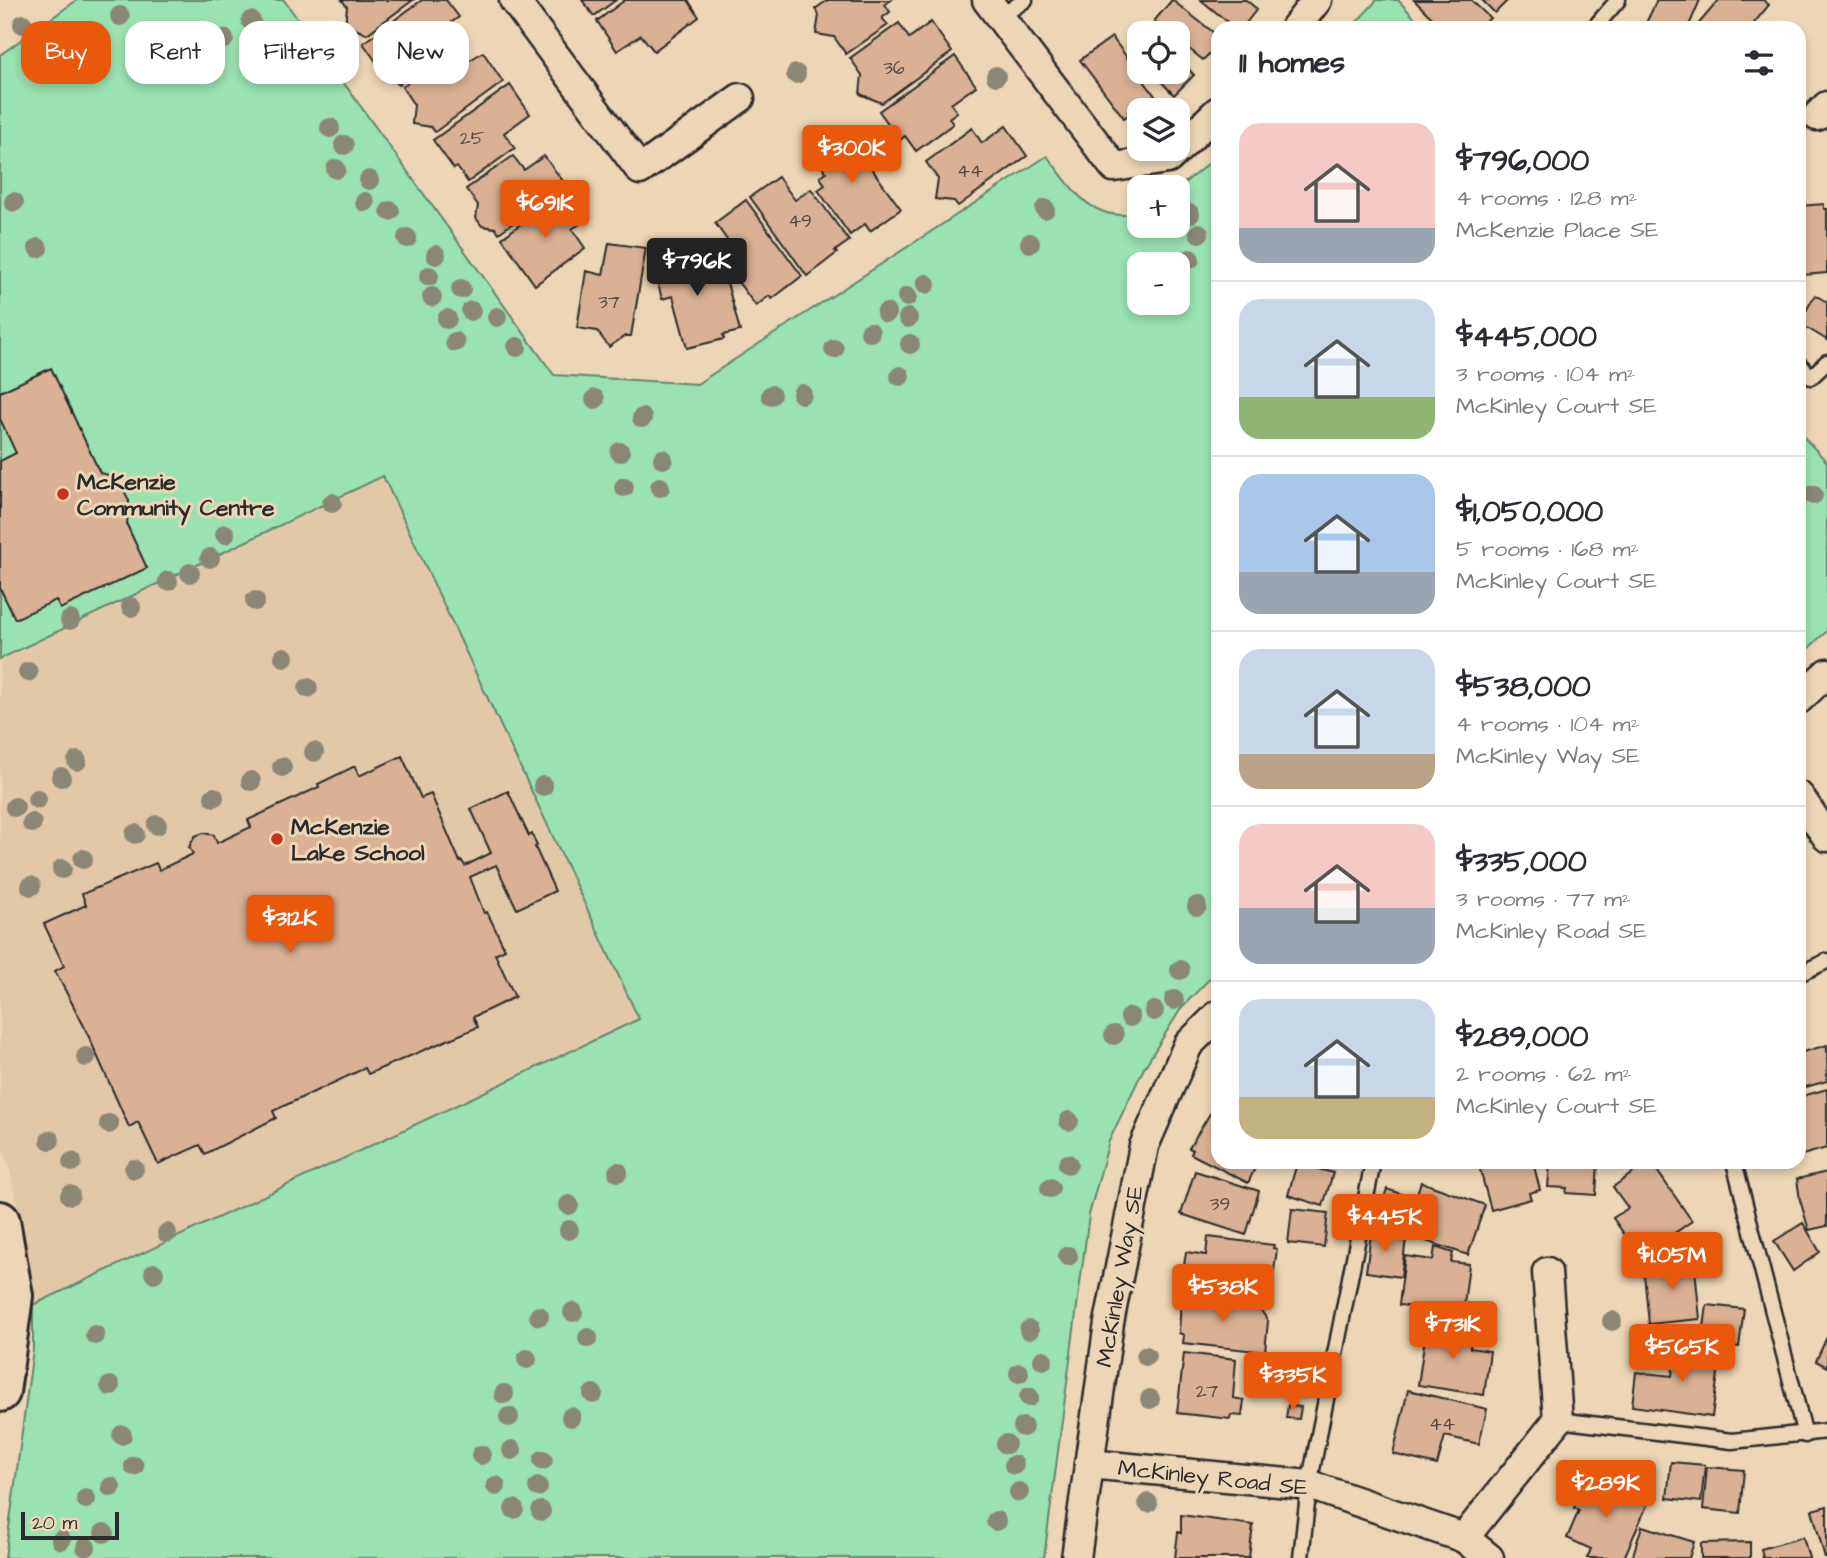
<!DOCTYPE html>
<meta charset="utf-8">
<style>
body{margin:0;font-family:"Architects Daughter",sans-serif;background:#f7f7f7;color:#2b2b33;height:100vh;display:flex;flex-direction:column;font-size:26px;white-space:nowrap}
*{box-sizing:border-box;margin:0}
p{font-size:23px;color:#7c7c81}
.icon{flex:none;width:38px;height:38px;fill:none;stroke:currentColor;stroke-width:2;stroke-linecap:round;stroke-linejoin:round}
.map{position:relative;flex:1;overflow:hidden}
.panel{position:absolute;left:1211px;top:21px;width:595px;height:1148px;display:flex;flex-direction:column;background:#fff;border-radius:21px;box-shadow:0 4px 10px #0003}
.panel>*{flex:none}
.banner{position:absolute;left:21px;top:21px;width:665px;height:63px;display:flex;gap:14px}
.buttons{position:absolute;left:1127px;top:21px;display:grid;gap:14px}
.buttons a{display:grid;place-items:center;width:63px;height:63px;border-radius:14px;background:#fff;box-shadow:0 4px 10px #0003;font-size:35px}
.scale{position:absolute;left:21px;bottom:18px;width:98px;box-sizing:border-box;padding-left:7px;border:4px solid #2b2b2b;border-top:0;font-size:19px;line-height:24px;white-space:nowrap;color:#2b2b2b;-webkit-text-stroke:5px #ecd6b5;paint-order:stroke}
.price{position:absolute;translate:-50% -60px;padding:0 16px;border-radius:7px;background:#ea580c;color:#fff;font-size:23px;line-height:46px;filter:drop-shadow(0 2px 4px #0008)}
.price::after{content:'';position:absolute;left:50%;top:42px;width:21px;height:16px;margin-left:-10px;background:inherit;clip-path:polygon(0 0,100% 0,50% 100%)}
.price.on{background:#222;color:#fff}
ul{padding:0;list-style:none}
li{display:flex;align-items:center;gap:21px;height:175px;padding:0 28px}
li+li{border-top:2px solid #e1e1e2}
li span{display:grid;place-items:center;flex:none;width:196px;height:140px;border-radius:21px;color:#555}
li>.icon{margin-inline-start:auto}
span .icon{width:84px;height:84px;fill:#fffc;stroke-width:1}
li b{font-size:30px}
h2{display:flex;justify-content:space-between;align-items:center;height:84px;padding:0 28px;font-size:30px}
.chip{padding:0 24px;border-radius:21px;background:#fff;box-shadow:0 4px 10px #0003;font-size:24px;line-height:63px}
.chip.on{background:#ea580c;color:#fff}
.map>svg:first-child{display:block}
.built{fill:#e3c8a8}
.green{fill:#9ae2b0;stroke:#62866e;stroke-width:2;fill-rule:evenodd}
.building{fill:#dab194;stroke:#2b2b2b;stroke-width:2}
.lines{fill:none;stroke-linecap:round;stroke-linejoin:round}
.lane-casing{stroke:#2b2b2b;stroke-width:19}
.street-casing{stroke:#2b2b2b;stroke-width:33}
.secondary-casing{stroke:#2b2b2b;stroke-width:44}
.lane{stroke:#ecd6b5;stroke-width:14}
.street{stroke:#ecd6b5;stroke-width:28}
.secondary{stroke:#ecd6b5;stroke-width:38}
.tree{fill:#8b8774}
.poi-dot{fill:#c8321e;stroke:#ecd6b5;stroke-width:2.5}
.labels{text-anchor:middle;stroke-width:6;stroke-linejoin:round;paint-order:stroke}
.number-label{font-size:19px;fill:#574c45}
.poi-label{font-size:23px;font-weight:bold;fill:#2b2b2b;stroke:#ecd6b5;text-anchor:start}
.street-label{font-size:23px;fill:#2b2b2b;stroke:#ecd6b5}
</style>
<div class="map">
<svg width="1827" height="1558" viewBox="0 0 1827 1558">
<rect width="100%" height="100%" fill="#ecd6b5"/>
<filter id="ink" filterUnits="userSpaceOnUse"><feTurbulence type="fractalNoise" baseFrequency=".0143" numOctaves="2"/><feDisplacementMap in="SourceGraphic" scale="14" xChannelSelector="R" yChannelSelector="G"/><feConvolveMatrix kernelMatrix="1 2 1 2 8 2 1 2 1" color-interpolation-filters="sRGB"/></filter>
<g filter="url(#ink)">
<!-- built -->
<polygon class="built" points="383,476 639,1019 33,1305 28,1257 9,1167 0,1141 0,659"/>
<!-- green -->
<g class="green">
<path d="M 77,0 L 284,0 L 554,375 L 697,384 L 1047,156 C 1073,189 1091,224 1139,213 L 1139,226 L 1178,226 L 1178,188 L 1218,156 L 1218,970 L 1182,1007 L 1144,1068 L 1109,1141 L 1089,1215 L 1044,1558 L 5,1558 L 33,1350 L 33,1305 L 639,1019 L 383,476 L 0,659 L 0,55 ZM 1139,264 L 1178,264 L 1178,303 L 1139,303 Z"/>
<polygon points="1377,0 1398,0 1424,28 1351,28"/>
<polygon points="1799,432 1827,462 1827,631 1799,657"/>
</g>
<!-- building -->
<g class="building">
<polygon points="342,0 413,0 367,34 345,25 347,7"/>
<polygon points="422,0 446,0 459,17 434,35 444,51 398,85 387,71 384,73 363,43"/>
<polygon points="582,0 616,0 594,16"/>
<polygon points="625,0 688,0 699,17 654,51 641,35 617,51 597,21"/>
<polygon points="828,0 891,0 885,4 890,12 882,18 888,25 846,54 834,37 816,34 819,15 815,9"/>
<polygon points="1172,0 1218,36 1218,45 1203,60 1178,40 1178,33 1170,33 1154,21"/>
<polygon points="1201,0 1246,0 1257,9 1242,28 1235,28"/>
<polygon points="1414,0 1471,0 1490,18 1480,28 1442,28"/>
<polygon points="1482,0 1508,0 1495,13"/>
<polygon points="1657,0 1700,0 1688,28 1658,28 1646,23"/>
<polygon points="1719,0 1763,0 1769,5 1750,28 1695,28"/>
<polygon points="931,22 952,52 882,103 860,94 862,75 850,58 899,23 909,38"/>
<polygon points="1139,34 1139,58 1127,46"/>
<polygon points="1112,37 1155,96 1124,118 1080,60"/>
<polygon points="483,52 503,82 435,132 431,127 412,124 414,105 402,87 448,54 457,68"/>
<polygon points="955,56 976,86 951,104 957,112 949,118 953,124 916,151 905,136 900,140 879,111"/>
<polygon points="1178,58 1194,75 1174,95 1152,72 1178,72"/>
<polygon points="510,85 530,114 504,133 515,148 468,182 457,167 454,169 433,140"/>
<polygon points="1006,126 1027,156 958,206 954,201 935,199 938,179 926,162 972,128 982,143"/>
<polygon points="842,128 901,209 870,231 865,224 850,235 818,190 825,185 820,177 826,172 811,151"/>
<polygon points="513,156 524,170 544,156 566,185 499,233 495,228 482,226 476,218 478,205 466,189"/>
<polygon points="778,177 795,200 811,189 849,241 835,251 837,253 807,276 750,197"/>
<polygon points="560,195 580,224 572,229 585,248 535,285 502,238"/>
<polygon points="746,200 802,276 772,299 769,296 756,306 721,259 734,250 715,223"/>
<polygon points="1824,204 1824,209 1827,209 1827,273 1803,275 1799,206"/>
<polygon points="609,243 646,248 631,336 625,336 609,347 597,331 577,328 586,271 603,275"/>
<polygon points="701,247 707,280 725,275 740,331 723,335 724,339 687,348 673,296 662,299 652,263"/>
<polygon points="1815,295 1827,302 1827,340 1799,323"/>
<polygon points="51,368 100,473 112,476 123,488 129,501 127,525 147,568 60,609 56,600 15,619 0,588 0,461 16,453 0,419 0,392"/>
<polygon points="402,756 421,798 431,794 460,862 462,861 465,866 491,853 471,809 508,791 529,836 532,834 537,846 535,847 555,891 517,909 496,865 470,877 484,913 487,912 505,949 495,954 515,997 473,1017 478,1027 368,1074 365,1068 273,1111 276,1118 205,1154 200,1145 158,1164 138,1122 129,1127 84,1026 55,971 64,966 44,924 86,905 82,894 156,863 159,870 193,854 189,847 195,836 203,833 214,835 217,843 251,827 248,820 319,787 318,784 355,766 359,776"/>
<polygon points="1799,1040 1803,1052 1827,1045 1827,1081 1799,1089"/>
<polygon points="1827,1089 1827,1148 1799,1156 1799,1097"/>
<polygon points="1214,1107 1218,1109 1218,1162 1258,1162 1248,1183 1191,1154 1193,1150 1189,1148"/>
<polygon points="1478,1162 1533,1162 1540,1190 1529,1193 1531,1199 1491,1210"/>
<polygon points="1550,1162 1598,1162 1596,1195 1566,1193 1567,1188 1548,1187"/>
<polygon points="1648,1162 1651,1162 1692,1221 1640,1257 1613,1218 1628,1208 1613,1187"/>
<polygon points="1297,1163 1333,1173 1323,1206 1288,1195"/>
<polygon points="1195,1171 1259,1191 1246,1235 1181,1214"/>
<polygon points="1827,1172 1827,1226 1809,1230 1800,1200 1797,1179"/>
<polygon points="1421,1182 1485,1205 1468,1255 1375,1224 1387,1189 1415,1199"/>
<polygon points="1292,1209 1328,1213 1324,1247 1288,1243"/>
<polygon points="1803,1223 1820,1252 1793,1271 1774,1241"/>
<polygon points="1372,1226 1386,1230 1386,1236 1406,1239 1401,1277 1366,1272"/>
<polygon points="1208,1237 1274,1245 1273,1248 1277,1249 1274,1271 1267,1270 1263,1298 1181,1287 1186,1252 1206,1255"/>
<polygon points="1435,1247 1453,1253 1451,1262 1469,1264 1463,1313 1399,1305 1405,1256 1433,1260"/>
<polygon points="1694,1259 1700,1319 1649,1324 1643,1264"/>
<polygon points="1184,1295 1257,1304 1268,1321 1265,1352 1183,1343 1184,1335 1179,1333 1181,1298"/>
<polygon points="1707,1305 1744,1309 1739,1347 1702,1343"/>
<polygon points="1427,1324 1472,1331 1470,1348 1490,1351 1484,1395 1418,1385"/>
<polygon points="1827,1337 1827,1367 1816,1361"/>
<polygon points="1676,1346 1721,1352 1712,1417 1632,1406 1636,1372 1672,1376"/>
<polygon points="1184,1353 1236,1359 1233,1398 1244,1400 1242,1416 1231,1415 1230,1419 1177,1413"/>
<polygon points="1278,1362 1309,1366 1305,1398 1275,1394"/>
<polygon points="1408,1390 1487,1409 1479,1444 1445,1436 1437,1465 1393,1454"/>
<polygon points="1288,1405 1301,1407 1299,1419 1286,1418"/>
<polygon points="1671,1462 1705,1465 1701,1502 1667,1498"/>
<polygon points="1707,1467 1744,1470 1740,1513 1703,1509"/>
<polygon points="1588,1477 1648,1503 1624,1558 1587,1558 1591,1549 1567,1538 1579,1510 1574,1508"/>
<polygon points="1827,1506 1827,1558 1825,1558 1812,1510"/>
<polygon points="1181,1515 1253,1525 1249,1558 1175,1558 1178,1532 1181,1533"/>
<polygon points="1642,1526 1694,1542 1689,1558 1632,1558"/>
<polygon points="1803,1537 1809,1558 1763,1558 1761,1549"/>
<polygon points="1750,1542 1750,1558 1701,1558 1701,1543"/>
</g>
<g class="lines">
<!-- lane casing -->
<g class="lane-casing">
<g id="lane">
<polyline points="1000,17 1025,0"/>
<polyline points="1594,28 1618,0"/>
<polyline points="1799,364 1811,377 1827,362"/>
<polyline points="1799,974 1827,961"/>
<polyline points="1734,1162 1805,1435"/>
<polyline points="1558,1420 1732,1441 1827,1431"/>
<polyline points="1301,1558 1309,1485 1373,1162"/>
</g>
</g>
<!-- street casing -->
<g class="street-casing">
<g id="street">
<polyline points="514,0 640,170 740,98"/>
<polyline points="987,0 1114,167 1168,159 1218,111"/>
<polyline points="1295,28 1317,0"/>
<polyline points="1817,116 1827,106"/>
<polyline points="1799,699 1827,673"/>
<polyline points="1799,796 1827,837"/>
<polyline points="1089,1464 1309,1485 1464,1538 1489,1558"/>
<polyline points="1464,1538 1558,1420 1547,1272"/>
<polyline points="1076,1558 1109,1323 1144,1146 1188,1045 1218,1015"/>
</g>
</g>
<!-- secondary casing -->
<g class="secondary-casing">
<polyline id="secondary" points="0,1221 13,1296 0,1392"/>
</g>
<!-- lane -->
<use href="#lane" class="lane"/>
<!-- street -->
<use href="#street" class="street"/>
<!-- secondary -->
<use href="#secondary" class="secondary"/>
</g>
<!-- trees -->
<g class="tree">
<circle cx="120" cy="16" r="10"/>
<circle cx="251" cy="21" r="10"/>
<circle cx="23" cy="24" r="10"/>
<circle cx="93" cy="32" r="10"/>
<circle cx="224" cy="39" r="10"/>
<circle cx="47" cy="68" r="10"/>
<circle cx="796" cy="74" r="10"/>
<circle cx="996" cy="76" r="10"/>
<circle cx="330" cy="128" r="10"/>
<circle cx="344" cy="145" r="10"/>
<circle cx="336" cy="169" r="10"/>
<circle cx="369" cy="180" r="10"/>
<circle cx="14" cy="202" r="10"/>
<circle cx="365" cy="202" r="10"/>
<circle cx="1045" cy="209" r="10"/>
<circle cx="390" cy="211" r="10"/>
<circle cx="1190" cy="214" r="10"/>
<circle cx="1199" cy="233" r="10"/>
<circle cx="407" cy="238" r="10"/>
<circle cx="1030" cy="243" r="10"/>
<circle cx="38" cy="248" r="10"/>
<circle cx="436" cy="255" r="10"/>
<circle cx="1190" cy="259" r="10"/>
<circle cx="429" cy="276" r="10"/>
<circle cx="926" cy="284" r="10"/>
<circle cx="461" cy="289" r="10"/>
<circle cx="432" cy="297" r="10"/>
<circle cx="907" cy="297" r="10"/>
<circle cx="471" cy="311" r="10"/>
<circle cx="886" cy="313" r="10"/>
<circle cx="497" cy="317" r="10"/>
<circle cx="908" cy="318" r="10"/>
<circle cx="447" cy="319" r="10"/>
<circle cx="870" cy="332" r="10"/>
<circle cx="455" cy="342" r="10"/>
<circle cx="910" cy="344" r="10"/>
<circle cx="517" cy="347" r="10"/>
<circle cx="834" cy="349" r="10"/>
<circle cx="900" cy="376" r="10"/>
<circle cx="802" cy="394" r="10"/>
<circle cx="771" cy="395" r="10"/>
<circle cx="595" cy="399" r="10"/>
<circle cx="642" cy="418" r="10"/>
<circle cx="620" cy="452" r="10"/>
<circle cx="663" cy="459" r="10"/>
<circle cx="624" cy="487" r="10"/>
<circle cx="660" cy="487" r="10"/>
<circle cx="1813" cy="495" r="10"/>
<circle cx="332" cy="503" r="10"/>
<circle cx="225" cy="534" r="10"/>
<circle cx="210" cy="558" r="10"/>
<circle cx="190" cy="573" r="10"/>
<circle cx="168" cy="581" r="10"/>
<circle cx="255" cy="601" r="10"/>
<circle cx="131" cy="607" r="10"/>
<circle cx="70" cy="620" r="10"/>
<circle cx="284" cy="657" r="10"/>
<circle cx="28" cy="672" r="10"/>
<circle cx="308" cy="688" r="10"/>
<circle cx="314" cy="752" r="10"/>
<circle cx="77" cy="761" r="10"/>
<circle cx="282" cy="767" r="10"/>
<circle cx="61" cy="777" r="10"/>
<circle cx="251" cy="781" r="10"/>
<circle cx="543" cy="786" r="10"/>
<circle cx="214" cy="797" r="10"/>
<circle cx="37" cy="799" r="10"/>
<circle cx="15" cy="807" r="10"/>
<circle cx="32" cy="823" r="10"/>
<circle cx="157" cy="825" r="10"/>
<circle cx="135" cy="834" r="10"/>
<circle cx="83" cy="859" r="10"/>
<circle cx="62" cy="869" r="10"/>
<circle cx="31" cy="886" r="10"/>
<circle cx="1197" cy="906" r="10"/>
<circle cx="1180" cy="970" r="10"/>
<circle cx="1174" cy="1000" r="10"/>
<circle cx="1154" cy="1011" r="10"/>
<circle cx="1130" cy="1017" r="10"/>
<circle cx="1114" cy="1035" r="10"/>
<circle cx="86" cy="1057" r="10"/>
<circle cx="1069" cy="1121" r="10"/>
<circle cx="109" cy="1124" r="10"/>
<circle cx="50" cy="1140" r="10"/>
<circle cx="72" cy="1162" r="10"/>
<circle cx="1068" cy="1164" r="10"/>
<circle cx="134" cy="1169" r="10"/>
<circle cx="618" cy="1172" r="10"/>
<circle cx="1050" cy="1188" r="10"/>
<circle cx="70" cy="1195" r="10"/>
<circle cx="569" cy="1205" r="10"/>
<circle cx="569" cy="1230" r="10"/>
<circle cx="167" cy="1233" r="10"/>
<circle cx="1068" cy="1256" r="10"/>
<circle cx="154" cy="1273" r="10"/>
<circle cx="573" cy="1312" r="10"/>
<circle cx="539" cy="1316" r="10"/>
<circle cx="1612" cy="1321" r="10"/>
<circle cx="1029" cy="1330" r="10"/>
<circle cx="95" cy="1335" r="10"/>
<circle cx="588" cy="1338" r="10"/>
<circle cx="1146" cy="1356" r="10"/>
<circle cx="527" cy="1359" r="10"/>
<circle cx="1043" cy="1360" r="10"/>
<circle cx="1019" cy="1373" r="10"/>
<circle cx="110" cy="1386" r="10"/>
<circle cx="504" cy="1394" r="10"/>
<circle cx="593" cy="1394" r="10"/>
<circle cx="1029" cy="1397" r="10"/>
<circle cx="1150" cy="1399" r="10"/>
<circle cx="509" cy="1417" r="10"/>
<circle cx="571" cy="1417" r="10"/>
<circle cx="1023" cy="1427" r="10"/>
<circle cx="122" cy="1435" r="10"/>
<circle cx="1006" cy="1444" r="10"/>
<circle cx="512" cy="1450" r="10"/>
<circle cx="481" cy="1455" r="10"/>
<circle cx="543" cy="1460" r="10"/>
<circle cx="1014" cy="1465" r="10"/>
<circle cx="134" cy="1466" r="10"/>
<circle cx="496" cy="1486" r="10"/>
<circle cx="111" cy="1487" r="10"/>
<circle cx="538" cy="1487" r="10"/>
<circle cx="1019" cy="1492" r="10"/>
<circle cx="86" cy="1499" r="10"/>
<circle cx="1148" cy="1503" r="10"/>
<circle cx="514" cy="1509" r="10"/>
<circle cx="541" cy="1511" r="10"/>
<circle cx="996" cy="1521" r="10"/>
<circle cx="104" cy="1533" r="10"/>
<circle cx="61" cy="1540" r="10"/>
<circle cx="86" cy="1547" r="10"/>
</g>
</g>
<!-- markers -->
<g class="poi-dot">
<circle cx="63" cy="494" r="7"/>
<circle cx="277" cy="839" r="7"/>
</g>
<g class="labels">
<!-- number labels -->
<g class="number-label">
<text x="894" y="74">36</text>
<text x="472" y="144">25</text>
<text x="970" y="177">44</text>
<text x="800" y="227">49</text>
<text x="609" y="308">37</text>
<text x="1220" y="1210">39</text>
<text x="1207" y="1397">27</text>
<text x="1442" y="1430">44</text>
</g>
<!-- poi labels -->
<g class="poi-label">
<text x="77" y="489">McKenzie<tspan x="77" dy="26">Community Centre</tspan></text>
<text x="291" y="834">McKenzie<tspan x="291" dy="26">Lake School</tspan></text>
</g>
<!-- street labels -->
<g class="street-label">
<text transform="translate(1119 1276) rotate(-80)" y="8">McKinley Way SE</text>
<text transform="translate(1213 1477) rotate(6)" y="8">McKinley Road SE</text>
</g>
</g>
</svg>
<div class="buttons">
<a><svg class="icon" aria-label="locate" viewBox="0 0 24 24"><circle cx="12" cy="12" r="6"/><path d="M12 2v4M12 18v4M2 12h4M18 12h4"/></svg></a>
<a><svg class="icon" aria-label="layers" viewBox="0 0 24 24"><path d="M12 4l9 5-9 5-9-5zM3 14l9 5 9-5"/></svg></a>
<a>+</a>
<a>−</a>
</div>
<div class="scale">20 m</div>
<b class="price" style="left:852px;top:185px">$300K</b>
<b class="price" style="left:545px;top:240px">$691K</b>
<b class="price on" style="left:697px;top:298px">$796K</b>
<b class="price" style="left:290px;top:955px">$312K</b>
<b class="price" style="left:1385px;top:1254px">$445K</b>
<b class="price" style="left:1672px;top:1292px">$1.05M</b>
<b class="price" style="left:1223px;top:1324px">$538K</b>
<b class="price" style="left:1453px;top:1361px">$731K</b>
<b class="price" style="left:1682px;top:1384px">$565K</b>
<b class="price" style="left:1293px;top:1412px">$335K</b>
<b class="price" style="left:1606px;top:1520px">$289K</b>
<div class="banner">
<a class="chip on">Buy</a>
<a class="chip">Rent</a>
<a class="chip">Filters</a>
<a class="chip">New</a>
</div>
<section class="panel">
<h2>11 homes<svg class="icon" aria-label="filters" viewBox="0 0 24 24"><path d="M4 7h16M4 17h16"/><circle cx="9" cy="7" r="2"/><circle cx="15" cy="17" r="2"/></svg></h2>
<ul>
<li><span style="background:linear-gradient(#f6c9c9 75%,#9aa5b1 0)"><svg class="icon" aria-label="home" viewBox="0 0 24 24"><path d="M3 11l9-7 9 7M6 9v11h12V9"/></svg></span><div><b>$796,000</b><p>4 rooms · 128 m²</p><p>McKenzie Place SE</p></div></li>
<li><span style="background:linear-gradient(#c9d6e8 70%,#8fb573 0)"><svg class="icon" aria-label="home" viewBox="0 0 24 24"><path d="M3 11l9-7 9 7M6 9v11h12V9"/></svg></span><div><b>$445,000</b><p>3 rooms · 104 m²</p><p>McKinley Court SE</p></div></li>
<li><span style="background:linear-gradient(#a9c7e8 70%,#9aa5b1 0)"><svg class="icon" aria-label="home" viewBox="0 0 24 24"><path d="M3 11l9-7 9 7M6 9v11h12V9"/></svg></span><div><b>$1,050,000</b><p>5 rooms · 168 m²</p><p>McKinley Court SE</p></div></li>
<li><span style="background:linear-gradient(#c9d6e8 75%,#b9a48a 0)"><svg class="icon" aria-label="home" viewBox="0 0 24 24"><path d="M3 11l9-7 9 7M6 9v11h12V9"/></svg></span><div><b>$538,000</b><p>4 rooms · 104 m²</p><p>McKinley Way SE</p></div></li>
<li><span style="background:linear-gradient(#f6c9c9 60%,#9aa5b1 0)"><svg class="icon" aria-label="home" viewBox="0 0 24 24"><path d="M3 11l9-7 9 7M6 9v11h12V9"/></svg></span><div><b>$335,000</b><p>3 rooms · 77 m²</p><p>McKinley Road SE</p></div></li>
<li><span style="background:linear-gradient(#c9d6e8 70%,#c2b280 0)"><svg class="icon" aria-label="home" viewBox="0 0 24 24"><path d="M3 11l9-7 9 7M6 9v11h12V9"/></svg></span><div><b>$289,000</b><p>2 rooms · 62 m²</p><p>McKinley Court SE</p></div></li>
</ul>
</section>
</div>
